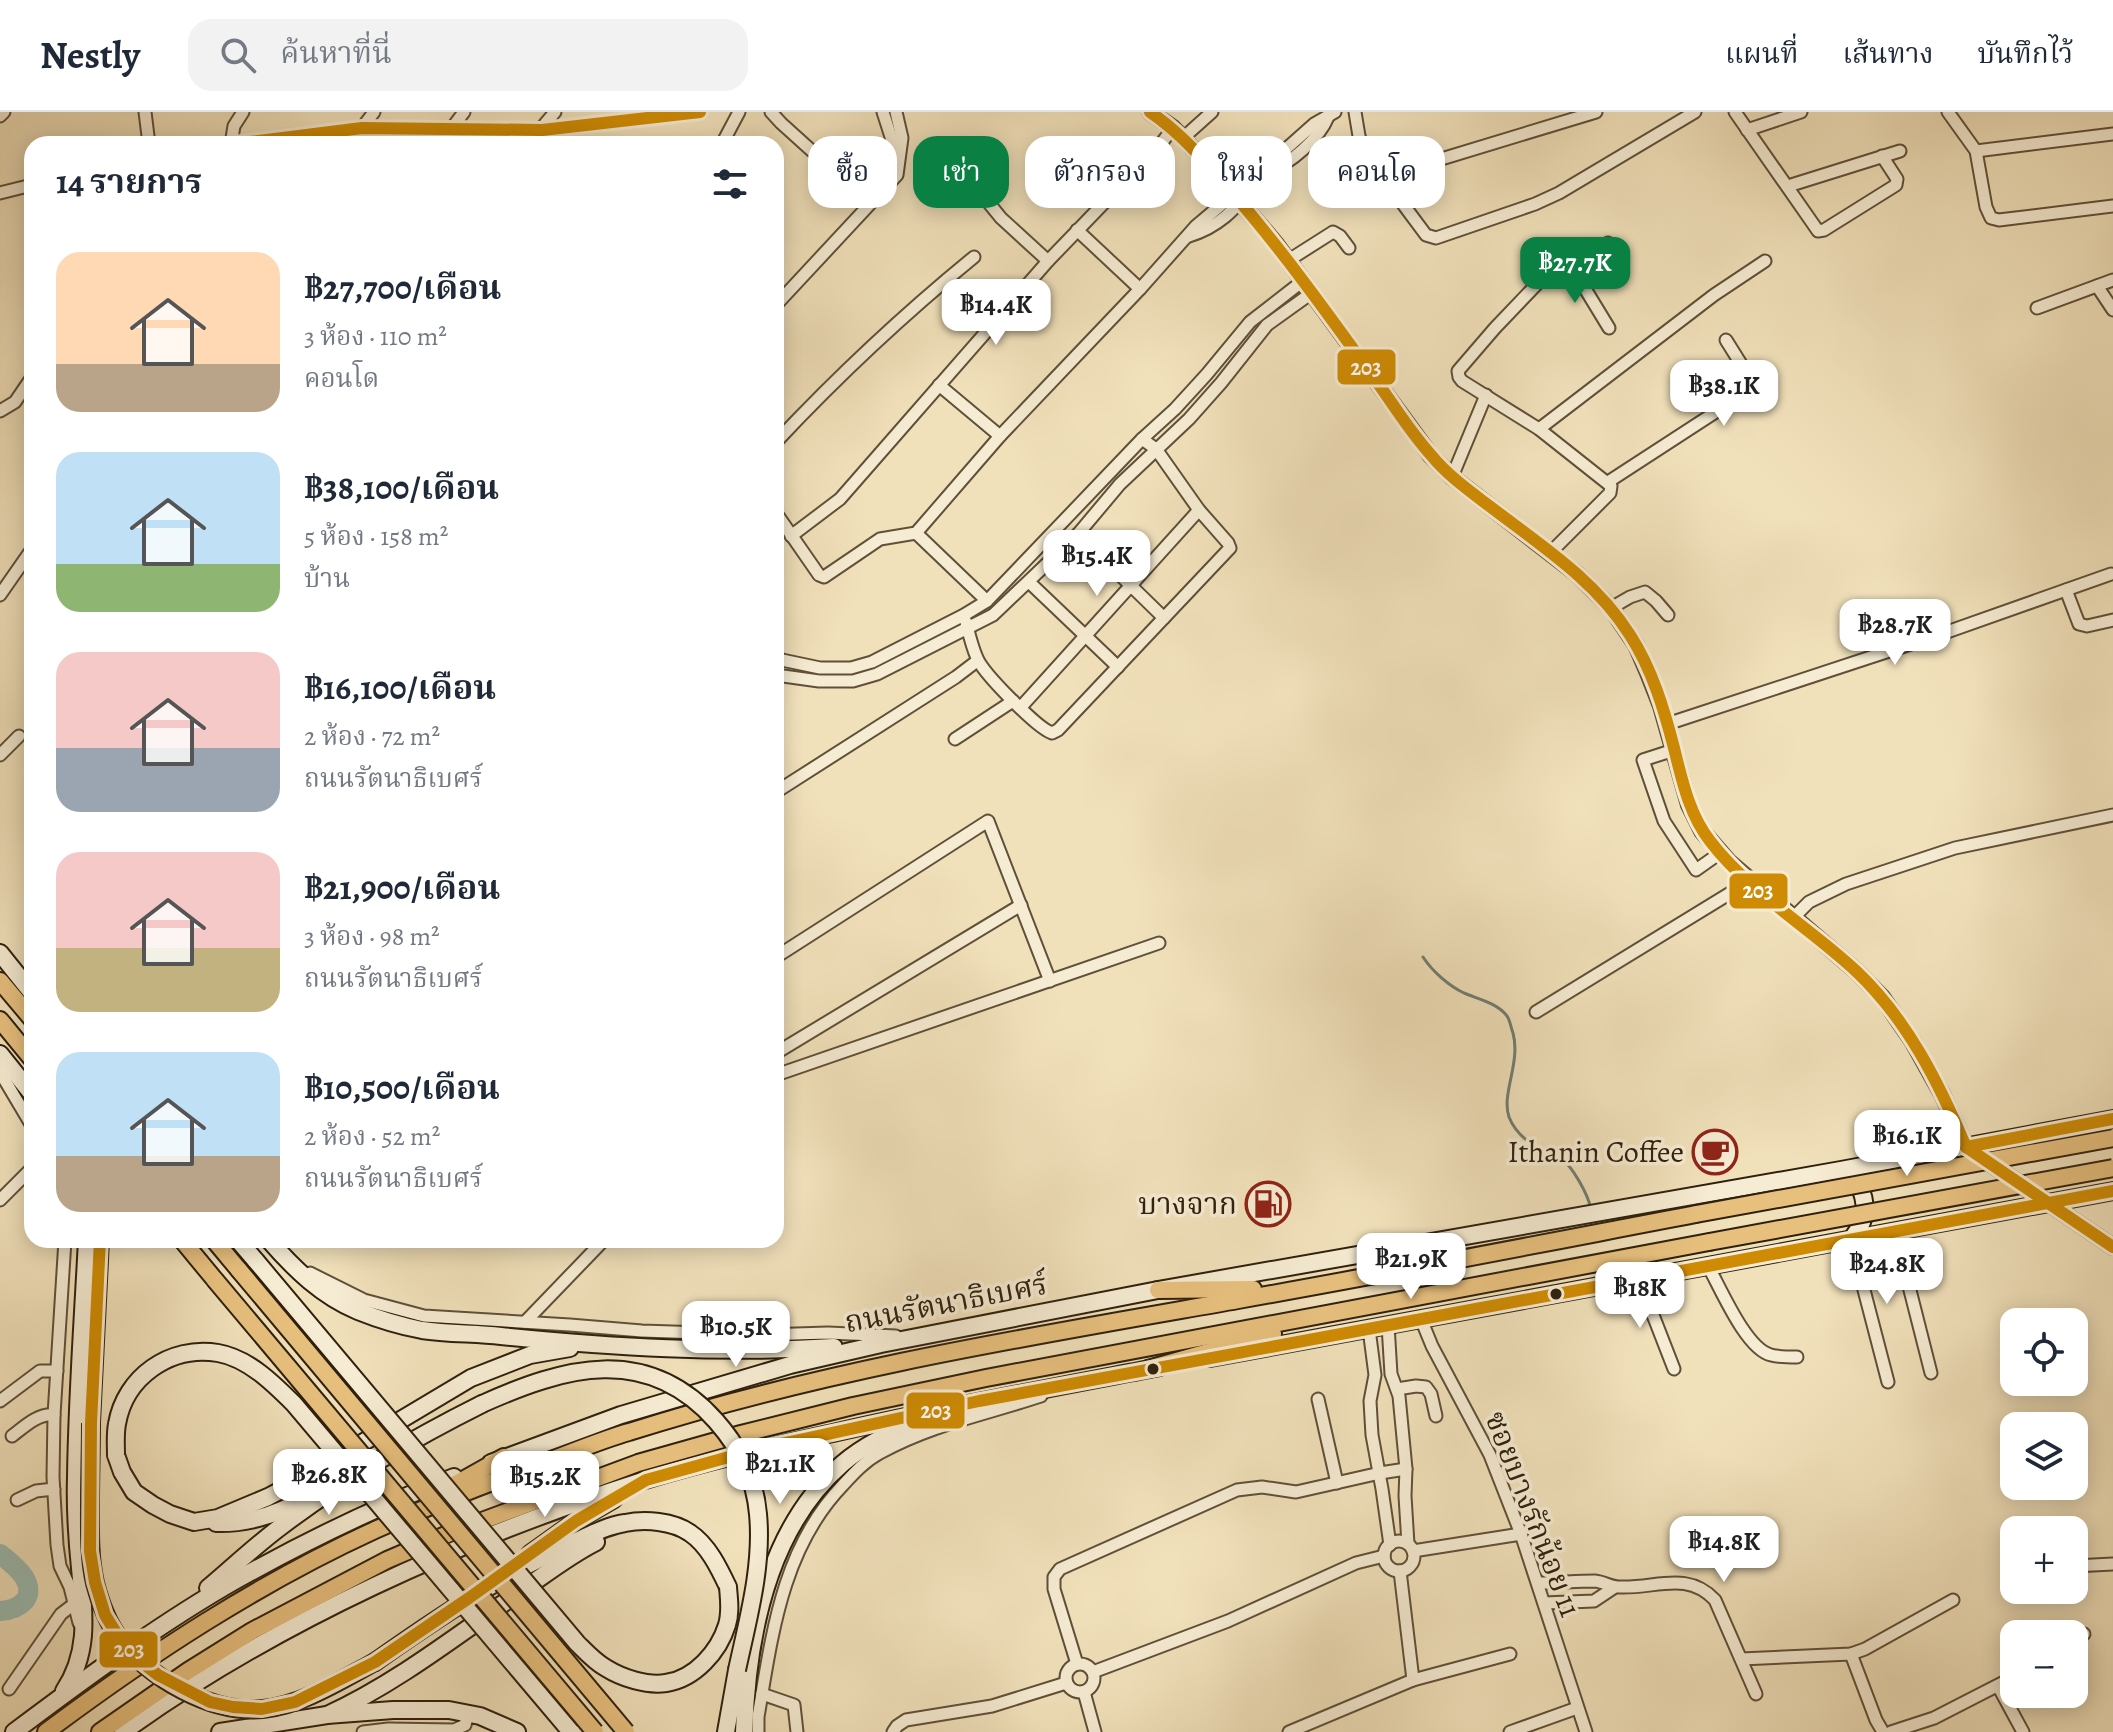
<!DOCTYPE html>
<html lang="th">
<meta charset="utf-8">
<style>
body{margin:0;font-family:Alegreya,"Noto Serif Thai",serif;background:#f2f2f3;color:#1f2937;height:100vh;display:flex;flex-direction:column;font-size:30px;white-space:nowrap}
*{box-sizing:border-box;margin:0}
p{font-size:26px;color:#747a83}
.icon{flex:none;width:44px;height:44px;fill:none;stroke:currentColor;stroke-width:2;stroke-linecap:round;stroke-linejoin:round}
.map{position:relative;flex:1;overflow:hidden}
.sheet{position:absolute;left:24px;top:24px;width:760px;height:1112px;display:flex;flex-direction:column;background:#fff;border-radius:24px;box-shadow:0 4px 20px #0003}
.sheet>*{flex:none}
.hud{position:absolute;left:808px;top:24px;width:760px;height:72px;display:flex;gap:16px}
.buttons{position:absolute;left:2000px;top:1196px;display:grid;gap:16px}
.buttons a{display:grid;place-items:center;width:88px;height:88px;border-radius:16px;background:#fff;box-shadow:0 4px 20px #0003;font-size:40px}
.price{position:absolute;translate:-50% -68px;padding:0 18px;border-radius:16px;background:#fff;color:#222;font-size:26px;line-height:52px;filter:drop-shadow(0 2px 4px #0008)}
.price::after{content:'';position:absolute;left:50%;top:48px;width:24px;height:18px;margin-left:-12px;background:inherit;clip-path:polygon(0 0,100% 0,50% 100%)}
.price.current{background:#0b8043;color:#fff}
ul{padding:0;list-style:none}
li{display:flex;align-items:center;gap:24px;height:200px;padding:0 32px}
li span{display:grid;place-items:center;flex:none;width:224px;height:160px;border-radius:24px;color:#555}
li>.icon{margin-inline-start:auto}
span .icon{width:96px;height:96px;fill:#fffc;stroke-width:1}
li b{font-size:34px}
h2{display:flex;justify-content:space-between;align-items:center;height:96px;padding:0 32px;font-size:34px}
.tag{padding:0 28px;border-radius:24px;background:#fff;box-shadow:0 4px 20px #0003;font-size:28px;line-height:72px}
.tag.current{background:#0b8043;color:#fff}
header{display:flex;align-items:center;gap:48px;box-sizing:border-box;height:112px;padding:0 40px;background:#fff;border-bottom:2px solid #e0e1e3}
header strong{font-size:38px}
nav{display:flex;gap:44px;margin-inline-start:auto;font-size:28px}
.search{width:560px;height:72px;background:#f2f2f3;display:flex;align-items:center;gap:20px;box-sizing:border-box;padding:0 28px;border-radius:24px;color:#747a83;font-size:30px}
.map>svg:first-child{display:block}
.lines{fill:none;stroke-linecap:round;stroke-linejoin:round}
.stream{stroke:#6f7e72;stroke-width:3}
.river{stroke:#9bbdb4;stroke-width:20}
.minor-casing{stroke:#5f5039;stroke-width:15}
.tertiary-casing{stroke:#5f5039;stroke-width:18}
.secondary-casing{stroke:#2e200e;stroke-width:20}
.primary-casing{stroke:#2e200e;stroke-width:20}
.minor{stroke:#f6ecd3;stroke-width:11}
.tertiary{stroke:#f6ecd3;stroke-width:14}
.secondary{stroke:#f6ecd3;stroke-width:16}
.primary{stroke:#e8c07e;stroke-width:16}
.secondary-bridge-casing{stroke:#2e200e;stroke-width:20;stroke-linecap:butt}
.primary-bridge-casing{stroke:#2e200e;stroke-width:20;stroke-linecap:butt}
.secondary-bridge{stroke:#f6ecd3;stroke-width:16}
.primary-bridge{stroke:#e8c07e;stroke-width:16}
.bus-1-casing{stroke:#f6ecd3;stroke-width:18}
.bus-1{stroke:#cf8b03;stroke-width:12}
.bus-dot{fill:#2e200e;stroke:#f6ecd3;stroke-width:3}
.labels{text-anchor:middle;stroke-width:7;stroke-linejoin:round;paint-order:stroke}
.poi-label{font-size:30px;fill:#2e200e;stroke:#f6ecd3;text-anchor:end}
.street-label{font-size:30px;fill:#2e200e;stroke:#f6ecd3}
.line-badge{stroke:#f6ecd3;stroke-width:3}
.badge-label{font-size:22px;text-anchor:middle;font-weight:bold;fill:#fff}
</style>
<header>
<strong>Nestly</strong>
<div class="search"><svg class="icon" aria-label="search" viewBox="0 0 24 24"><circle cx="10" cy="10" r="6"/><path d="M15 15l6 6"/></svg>ค้นหาที่นี่</div>
<nav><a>แผนที่</a><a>เส้นทาง</a><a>บันทึกไว้</a></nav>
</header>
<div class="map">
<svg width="2113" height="1620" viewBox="0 0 2113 1620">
<rect width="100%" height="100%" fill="#f1e1bb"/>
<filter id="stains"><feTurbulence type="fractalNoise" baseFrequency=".0025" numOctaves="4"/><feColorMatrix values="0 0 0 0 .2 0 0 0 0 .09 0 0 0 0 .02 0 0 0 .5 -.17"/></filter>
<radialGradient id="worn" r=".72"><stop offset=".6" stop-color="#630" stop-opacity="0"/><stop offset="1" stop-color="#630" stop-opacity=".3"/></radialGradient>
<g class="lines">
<!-- stream -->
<path class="stream" d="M 1423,845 C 1432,859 1449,874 1464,881 C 1478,887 1497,891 1507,904 C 1510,908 1511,916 1513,921 C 1521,951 1501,982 1509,1005 C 1514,1018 1526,1029 1538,1036 C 1545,1040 1553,1042 1560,1046 C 1573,1054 1588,1083 1591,1097"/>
<!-- river -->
<path class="river" d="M 0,1442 C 9,1449 18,1456 24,1465 C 37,1486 19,1498 0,1499"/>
<!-- minor casing -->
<g class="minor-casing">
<g id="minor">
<polyline points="145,0 149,32"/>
<polyline points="771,0 781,11 812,39"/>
<polyline points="883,0 892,28 899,38"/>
<polyline points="1355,0 1359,24 1365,41 1426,123 1436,126 1535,92 1559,81 1695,0"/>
<polyline points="1735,0 1818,119 1824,118 1896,73 1897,67 1882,44"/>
<polyline points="1948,0 1976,39 1986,95 1991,106 1999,108 2113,94"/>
<polyline points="0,4 4,0"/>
<polyline points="362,16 374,0"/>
<polyline points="1747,18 1801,0"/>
<polyline points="1183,26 1212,0"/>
<polyline points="231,32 234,14 243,0"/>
<polyline points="234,32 362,16 542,18 700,0"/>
<polyline points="440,32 464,0"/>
<polyline points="528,32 555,0"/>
<polyline points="722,32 739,0"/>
<polyline points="1976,39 2113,22"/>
<polyline points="953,47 1001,106 1048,149"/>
<path d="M 1268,60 C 1290,52 1319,27 1328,5"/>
<polyline points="1382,65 1596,0"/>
<polyline points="1788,74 1900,39"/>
<polyline points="0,81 32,73"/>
<polyline points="1077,118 1140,177"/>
<path d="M 1189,124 C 1222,114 1237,94 1259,69 C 1262,66 1265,64 1268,60 C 1272,54 1273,49 1278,44 L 1314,12 L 1335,0"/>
<polyline points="1289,148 1333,120 1340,124 1349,136"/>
<polyline points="1570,152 1609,216"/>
<polyline points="2097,174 2113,198"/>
<polyline points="776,193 897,63 902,26 896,0"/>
<polyline points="2037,196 2113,168"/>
<polyline points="939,273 1000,324"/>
<polyline points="0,299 15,290 32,265"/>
<polyline points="1539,317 1714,183 1765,149"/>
<path d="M 776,330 C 838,264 903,203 974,145"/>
<polyline points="1452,365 1486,283"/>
<polyline points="1608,370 1748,279 1752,274 1751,268 1726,228"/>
<polyline points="776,401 819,463 824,465 880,427 916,421 1000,324 1140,177 1196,114 1234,82"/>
<polyline points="916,421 987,489"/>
<polyline points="1078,422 1164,506"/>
<polyline points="791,424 840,387 1048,149 1160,33 1173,16"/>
<polyline points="1550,441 1610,381 1611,374 1539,317 1462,269 1459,265 1458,259 1495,216 1538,171 1608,131"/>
<polyline points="1029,470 1118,555"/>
<polyline points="2066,478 2079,512 2087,514 2113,508"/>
<polyline points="0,483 32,437"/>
<polyline points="1611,496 1630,485 1645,480 1656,489 1668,503"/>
<path d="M 966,510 C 969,522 972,535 977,546 C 983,561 1038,617 1052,621 L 1058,618 L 1230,436 L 1228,431 L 1199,398 L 1156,337 L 1142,327"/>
<polyline points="776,544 782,548 820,556 851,556 872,550 964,503 987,489 1142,327 1175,297 1207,262 1250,210 1304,168"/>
<polyline points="776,563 819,569 853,569 877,562 993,503 1078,422 1120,372 1189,307 1221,271 1267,213 1313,180"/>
<polyline points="1021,595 1199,398"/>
<polyline points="1667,612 1947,520 2111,462"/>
<polyline points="955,627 1013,589"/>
<polyline points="1674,638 1643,648 1664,709 1696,758 1720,741"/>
<polyline points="0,643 19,624"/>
<polyline points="776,680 956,565 977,549"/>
<polyline points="1793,806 1809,790 1846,772 1955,736 2113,703"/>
<polyline points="776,845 988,709 1050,869"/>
<polyline points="1536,900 1750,769"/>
<polyline points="776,941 1021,793"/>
<polyline points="0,960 32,1014"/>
<polyline points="776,963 1159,831"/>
<polyline points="0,1088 32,1056"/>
<polyline points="1895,1119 1931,1261"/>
<polyline points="65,1128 54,1303 53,1365 57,1433 60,1454 70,1475 79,1511"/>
<polyline points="1851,1128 1888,1270"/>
<path d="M 1708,1154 C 1721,1177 1746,1237 1771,1243 C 1779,1245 1789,1245 1797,1245"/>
<polyline points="310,1161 364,1188 424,1204 570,1213 642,1219 763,1223 828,1221 896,1224"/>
<polyline points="1639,1167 1674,1257"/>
<polyline points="1421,1207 1432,1234 1490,1343 1521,1422 1586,1620"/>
<polyline points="525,1210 604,1128"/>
<polyline points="1388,1213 1391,1262 1399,1284 1406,1357 1405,1384 1408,1432"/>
<polyline points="1369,1217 1375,1263 1370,1289 1372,1323 1382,1377 1390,1433"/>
<polyline points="1397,1277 1416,1274 1426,1275 1431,1282 1436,1304"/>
<polyline points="1318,1287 1337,1371"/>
<polyline points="0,1289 40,1259 57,1259"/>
<path d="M 12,1324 C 24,1315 38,1301 54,1303"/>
<polyline points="17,1388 36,1379 54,1377"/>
<circle cx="1399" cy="1444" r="15"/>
<polyline points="1413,1439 1521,1422"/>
<polyline points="2074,1454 2113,1452"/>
<polyline points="1400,1459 1413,1568"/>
<path d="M 1538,1471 C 1557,1471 1576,1469 1595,1469 C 1604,1470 1611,1475 1619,1475 C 1655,1477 1687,1458 1715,1488 L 1756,1582"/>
<polyline points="1544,1491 1594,1489 1615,1475"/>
<polyline points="2074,1529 2084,1522"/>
<polyline points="1851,1542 1876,1608 1883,1620"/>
<polyline points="1741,1547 1851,1542 1865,1537 1953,1488"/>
<circle cx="1080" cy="1566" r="14"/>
<polyline points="1077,1552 1054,1477 1054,1465 1060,1457 1237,1378 1262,1375 1296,1380 1380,1361 1406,1357"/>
<polyline points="1093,1560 1228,1509 1356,1451 1384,1444"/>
<polyline points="1998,1574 2023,1620"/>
<polyline points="9,1577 61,1502 74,1492"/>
<polyline points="1084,1580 1095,1620"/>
<polyline points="762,1582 794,1593 797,1620"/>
<polyline points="363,1620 388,1617 454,1618 465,1613 468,1602"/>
<path d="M 758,1620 L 758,1605 C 772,1523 782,1436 843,1373 C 854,1361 865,1349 880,1341 C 930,1313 987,1302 1041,1284"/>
<polyline points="893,1620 897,1614 906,1608 992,1594 1066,1571"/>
<polyline points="1289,1620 1413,1568 1510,1542"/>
<polyline points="1510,1620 1577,1596"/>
<polyline points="1891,1620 1934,1606 2014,1565"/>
</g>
</g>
<!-- tertiary casing -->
<g class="tertiary-casing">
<polyline id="tertiary" points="1150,0 1173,16 1206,50 1276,132 1431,344 1452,365 1577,462 1611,496 1636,533 1648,561 1661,594 1689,693 1702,719 1728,749 1855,858 1882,885 1913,930 1942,982 1966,1035 2113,1135"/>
</g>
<!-- secondary casing -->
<g class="secondary-casing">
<g id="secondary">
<polyline points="0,841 32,881"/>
<polyline points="0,942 32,982"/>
<polyline points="238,1128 256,1149"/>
<path d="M 269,1128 C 294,1157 322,1184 358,1199 C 378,1207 401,1214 422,1218 C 448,1222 475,1221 501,1224 C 611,1235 723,1242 834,1235"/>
<path d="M 1851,1128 C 1855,1122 1860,1116 1862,1110 C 1868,1095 1863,1075 1852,1065"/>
<polyline points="1210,1246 2113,1079"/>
<polyline points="91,1311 100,1128"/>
<polyline points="116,1343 122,1360 134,1380 153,1393 170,1402 194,1410 218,1406 268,1385 300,1368 471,1266 530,1243 570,1236"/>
<polyline points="491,1351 621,1303 790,1253 881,1232 1158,1178 1841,1058 2113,1007"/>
<path d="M 216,1411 C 248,1412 276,1403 304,1387"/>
<polyline points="530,1442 576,1409 614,1387"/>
<path d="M 208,1476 C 233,1455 257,1432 283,1413 C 345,1366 412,1327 482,1292"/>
<path d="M 375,1550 C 437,1506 499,1465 568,1433 C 586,1425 605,1414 625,1411 C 645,1407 673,1409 690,1421 C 708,1433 719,1456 728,1475"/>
<path d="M 64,1579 C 90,1540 84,1501 80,1456 C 77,1426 75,1395 76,1365 C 77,1286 83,1207 87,1128"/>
<path d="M 327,1603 C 397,1571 460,1521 524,1477 C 547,1461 570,1443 596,1430"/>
<path d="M 14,1620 C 82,1569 151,1518 224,1475 C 298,1433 375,1395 454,1365"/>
<path d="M 123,1620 C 277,1509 464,1426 645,1368 C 706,1349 770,1335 833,1321 C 941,1296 1050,1276 1160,1255"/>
<polyline points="220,1620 327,1603 393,1598 449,1598 480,1604 517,1620"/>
<polyline points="726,1620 737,1558"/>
<path d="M 744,1620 C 747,1525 767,1417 842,1352 C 864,1333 890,1321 917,1310"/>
</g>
</g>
<!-- primary casing -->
<g class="primary-casing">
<g id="primary">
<polyline points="0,869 32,907"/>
<polyline points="0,908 32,947"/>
<polyline points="182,1128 215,1168"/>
<polyline points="214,1128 239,1158"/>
<polyline points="1158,1178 1253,1177"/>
<polyline points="1148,1257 1273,1222"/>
<polyline points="440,1381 504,1345"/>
<path d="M 46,1620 C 149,1543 257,1472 375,1418 C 431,1393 488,1371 546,1350 C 573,1340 601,1328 629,1320 C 827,1257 1033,1224 1238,1188 C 1391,1161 1544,1131 1696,1102"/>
<polyline points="100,1620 188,1559 252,1519 387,1448 455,1419 638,1351 741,1322 853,1294 986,1266 1709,1130"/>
</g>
</g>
<!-- minor -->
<use href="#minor" class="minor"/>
<!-- tertiary -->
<use href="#tertiary" class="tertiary"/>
<!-- secondary -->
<use href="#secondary" class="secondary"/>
<!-- primary -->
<use href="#primary" class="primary"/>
<!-- secondary-bridge casing -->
<g class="secondary-bridge-casing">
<g id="secondary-bridge">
<path d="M 256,1149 L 577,1531 C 586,1540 595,1550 606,1556 C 622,1566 647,1574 666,1571 C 695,1567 719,1539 727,1513 C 731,1500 729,1488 728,1475"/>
<path d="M 482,1292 C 564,1255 647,1231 716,1309 C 739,1335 755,1366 758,1402 C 763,1454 748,1507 737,1558"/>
<path d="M 91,1311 C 91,1338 90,1365 90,1391 C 90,1418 89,1445 95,1471 C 100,1490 107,1510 119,1526 C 149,1566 211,1602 263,1597 C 303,1593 341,1568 375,1550"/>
<path d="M 116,1343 C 116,1333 115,1322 117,1312 C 125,1265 170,1233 218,1241 C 248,1246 274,1272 294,1292 L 571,1620"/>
</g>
</g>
<!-- primary-bridge casing -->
<g class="primary-bridge-casing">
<g id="primary-bridge">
<polyline points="1696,1102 2113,1026"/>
<polyline points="1709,1130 2113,1056"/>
<polyline points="239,1158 626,1620"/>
<polyline points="215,1168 595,1620"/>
</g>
</g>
<!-- secondary-bridge -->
<use href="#secondary-bridge" class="secondary-bridge"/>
<!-- primary-bridge -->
<use href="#primary-bridge" class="primary-bridge"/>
<!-- bus-1 casing -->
<g class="bus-1-casing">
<g id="bus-1">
<path d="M 1150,0 C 1184,23 1209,54 1236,85 C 1286,143 1330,205 1375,267 C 1393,292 1410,320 1431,343 C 1448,364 1471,380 1492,396 C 1542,434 1596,469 1630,523 C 1652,557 1664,597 1674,636 C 1682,668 1689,702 1710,729 C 1750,781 1809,815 1856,859 C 1907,907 1939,971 1966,1035"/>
<polyline points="234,32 362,16 542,18 700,0"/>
<polyline points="1966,1035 2113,1135"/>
<polyline points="1966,1035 2113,1007"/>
<polyline points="100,1128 91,1311 90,1439 95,1470 105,1503 118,1524 134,1544 158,1563 210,1590 233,1595 262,1597 295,1590 375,1550 469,1486 576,1409 646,1368 754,1338 979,1289 2113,1079"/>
</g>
</g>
<!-- bus-1 -->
<use href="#bus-1" class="bus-1"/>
</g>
<!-- icons -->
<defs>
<g id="cafe-ring" transform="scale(2.3)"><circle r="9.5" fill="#f6ecd3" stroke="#8f2418" stroke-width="1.5"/><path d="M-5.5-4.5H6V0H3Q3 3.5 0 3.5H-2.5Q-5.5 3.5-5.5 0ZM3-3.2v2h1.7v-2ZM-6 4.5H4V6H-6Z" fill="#8f2418"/></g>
<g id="fuel-ring" transform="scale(2.3)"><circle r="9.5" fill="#f6ecd3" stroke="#8f2418" stroke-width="1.5"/><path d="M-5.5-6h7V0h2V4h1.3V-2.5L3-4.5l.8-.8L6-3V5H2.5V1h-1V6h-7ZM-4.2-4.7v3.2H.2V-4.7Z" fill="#8f2418"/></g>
</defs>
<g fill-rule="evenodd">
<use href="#cafe-ring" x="1715" y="1040"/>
<use href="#fuel-ring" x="1268" y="1092"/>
</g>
<!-- markers -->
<g class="bus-dot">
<circle cx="1556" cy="1182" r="7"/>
<circle cx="1153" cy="1257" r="7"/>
</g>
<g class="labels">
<!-- poi labels -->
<g class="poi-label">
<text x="1684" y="1050">Ithanin Coffee</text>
<text x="1237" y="1102">บางจาก</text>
</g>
<!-- street labels -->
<g class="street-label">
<text transform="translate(946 1191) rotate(-11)" y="10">ถนนรัตนาธิเบศร์</text>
<text transform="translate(1533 1402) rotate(69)" y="10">ซอยบางรักน้อย 11</text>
</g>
</g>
<g class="line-badge">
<rect x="1336" y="236" width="61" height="38" rx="8" fill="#cf8b03"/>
<rect x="1728" y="760" width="61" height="38" rx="8" fill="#cf8b03"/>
<rect x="905" y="1279" width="61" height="39" rx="8" fill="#cf8b03"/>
<rect x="98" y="1518" width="61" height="39" rx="8" fill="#cf8b03"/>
</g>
<g class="badge-label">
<text x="1366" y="263">203</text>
<text x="1758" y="786">203</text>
<text x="936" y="1306">203</text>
<text x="129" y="1545">203</text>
</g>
<rect width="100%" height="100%" filter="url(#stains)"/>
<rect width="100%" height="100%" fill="url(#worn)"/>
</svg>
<div class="buttons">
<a><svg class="icon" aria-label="locate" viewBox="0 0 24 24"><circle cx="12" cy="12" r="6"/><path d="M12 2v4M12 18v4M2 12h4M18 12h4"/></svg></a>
<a><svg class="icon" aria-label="layers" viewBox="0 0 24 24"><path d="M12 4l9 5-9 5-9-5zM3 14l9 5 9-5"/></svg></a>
<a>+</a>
<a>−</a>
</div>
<b class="price current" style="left:1575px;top:193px">฿27.7K</b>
<b class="price" style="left:996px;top:235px">฿14.4K</b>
<b class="price" style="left:1724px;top:316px">฿38.1K</b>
<b class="price" style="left:1097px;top:486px">฿15.4K</b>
<b class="price" style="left:1895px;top:555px">฿28.7K</b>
<b class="price" style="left:1907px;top:1066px">฿16.1K</b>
<b class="price" style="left:1411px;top:1189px">฿21.9K</b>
<b class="price" style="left:1887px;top:1194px">฿24.8K</b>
<b class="price" style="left:1640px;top:1218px">฿18K</b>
<b class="price" style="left:736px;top:1257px">฿10.5K</b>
<b class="price" style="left:780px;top:1394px">฿21.1K</b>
<b class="price" style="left:329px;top:1405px">฿26.8K</b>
<b class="price" style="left:545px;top:1407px">฿15.2K</b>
<b class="price" style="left:1724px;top:1472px">฿14.8K</b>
<div class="hud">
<a class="tag">ซื้อ</a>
<a class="tag current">เช่า</a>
<a class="tag">ตัวกรอง</a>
<a class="tag">ใหม่</a>
<a class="tag">คอนโด</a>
</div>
<section class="sheet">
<h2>14 รายการ<svg class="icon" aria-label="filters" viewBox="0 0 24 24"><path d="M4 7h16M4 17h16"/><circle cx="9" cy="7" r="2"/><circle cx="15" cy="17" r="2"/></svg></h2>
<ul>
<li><span style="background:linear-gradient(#ffd9b3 70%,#b9a48a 0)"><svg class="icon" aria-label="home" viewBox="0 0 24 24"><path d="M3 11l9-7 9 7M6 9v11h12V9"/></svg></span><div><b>฿27,700/เดือน</b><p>3 ห้อง · 110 m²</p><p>คอนโด</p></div></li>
<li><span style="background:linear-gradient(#bfe0f5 70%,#8fb573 0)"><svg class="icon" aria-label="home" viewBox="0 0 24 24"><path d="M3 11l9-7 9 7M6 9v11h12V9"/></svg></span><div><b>฿38,100/เดือน</b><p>5 ห้อง · 158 m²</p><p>บ้าน</p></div></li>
<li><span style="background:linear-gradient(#f6c9c9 60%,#9aa5b1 0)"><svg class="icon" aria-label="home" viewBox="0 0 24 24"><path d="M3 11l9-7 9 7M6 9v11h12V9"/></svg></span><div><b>฿16,100/เดือน</b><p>2 ห้อง · 72 m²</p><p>ถนนรัตนาธิเบศร์</p></div></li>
<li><span style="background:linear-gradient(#f6c9c9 60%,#c2b280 0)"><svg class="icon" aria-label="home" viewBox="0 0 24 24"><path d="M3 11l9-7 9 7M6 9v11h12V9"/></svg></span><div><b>฿21,900/เดือน</b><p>3 ห้อง · 98 m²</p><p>ถนนรัตนาธิเบศร์</p></div></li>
<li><span style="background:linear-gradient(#bfe0f5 65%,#b9a48a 0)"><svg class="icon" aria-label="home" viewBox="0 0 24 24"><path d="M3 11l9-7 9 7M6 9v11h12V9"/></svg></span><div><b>฿10,500/เดือน</b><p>2 ห้อง · 52 m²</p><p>ถนนรัตนาธิเบศร์</p></div></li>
</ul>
</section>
</div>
